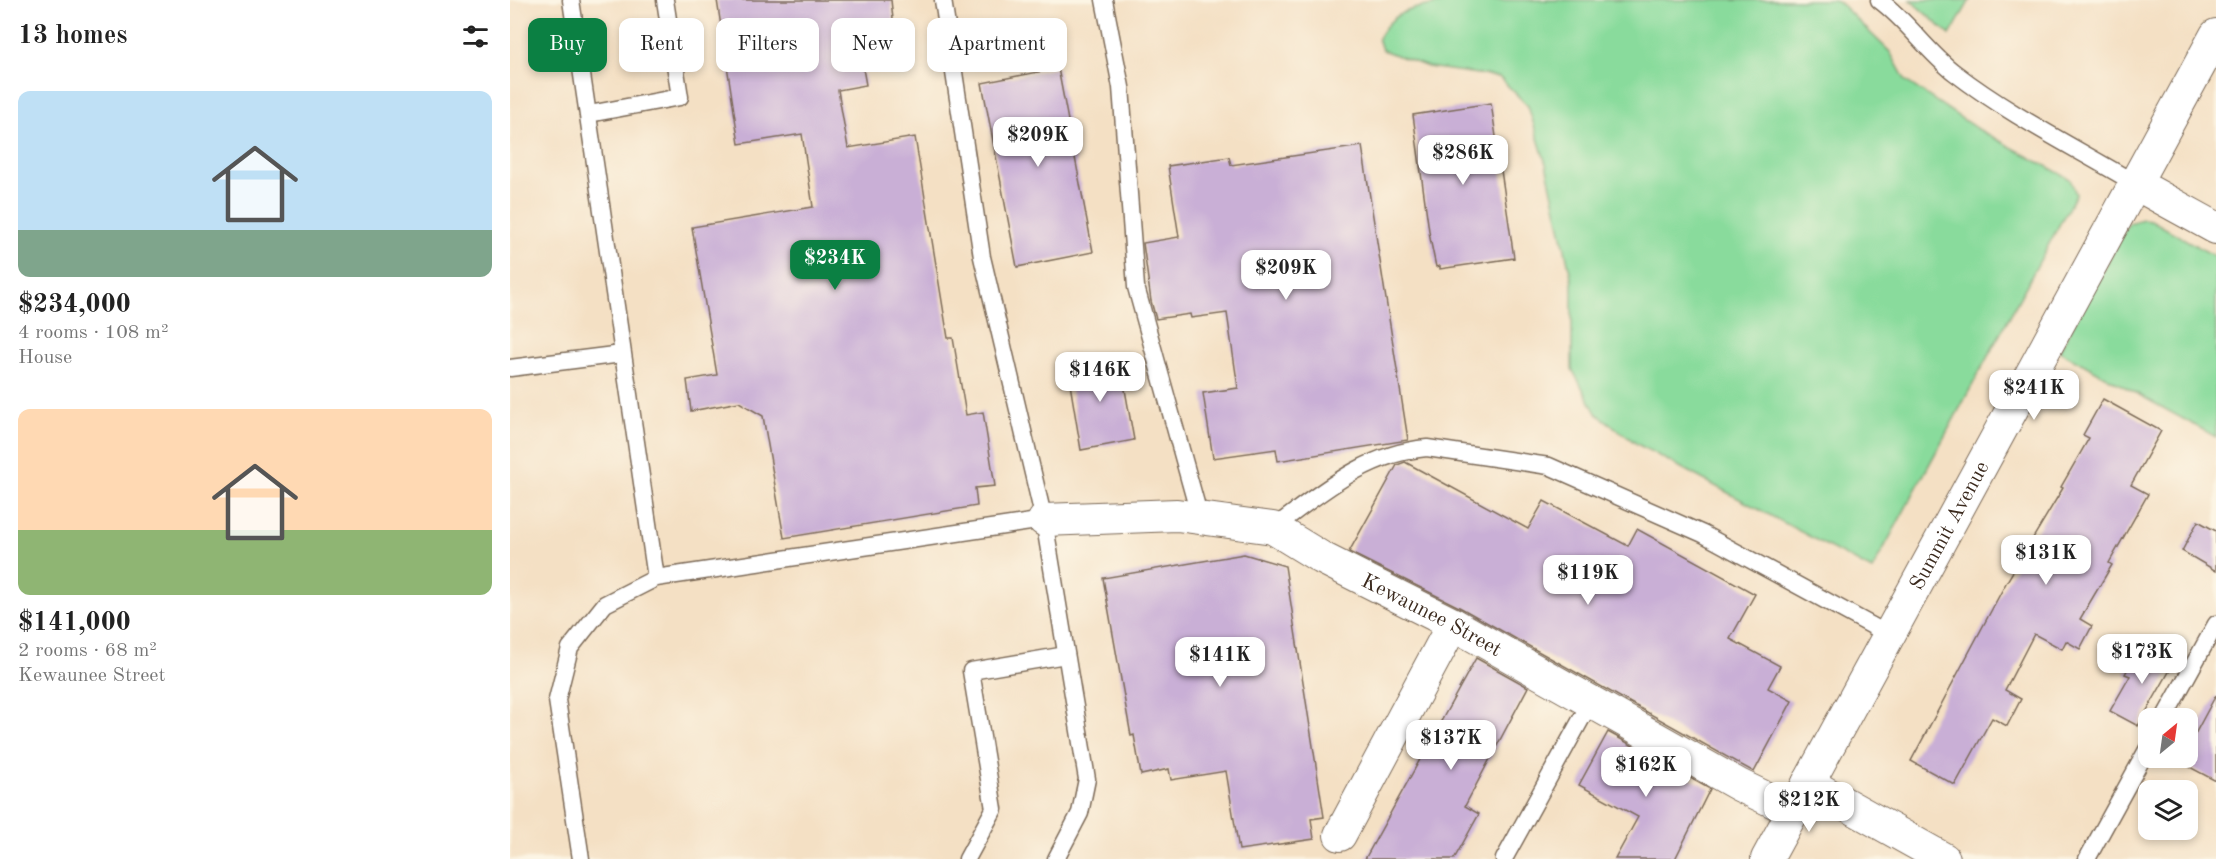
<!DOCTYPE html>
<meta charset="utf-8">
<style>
body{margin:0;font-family:"Old Standard TT",serif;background:#f2f2f2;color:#222;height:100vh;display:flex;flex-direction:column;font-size:22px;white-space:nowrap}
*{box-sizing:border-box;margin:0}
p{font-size:20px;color:#767676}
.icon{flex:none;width:33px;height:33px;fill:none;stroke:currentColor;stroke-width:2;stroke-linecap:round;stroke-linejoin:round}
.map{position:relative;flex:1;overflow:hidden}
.drawer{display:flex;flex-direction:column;background:#fff;width:510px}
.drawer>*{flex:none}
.guide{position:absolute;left:18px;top:18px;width:570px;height:54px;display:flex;gap:12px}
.needle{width:39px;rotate:29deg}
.buttons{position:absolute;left:1628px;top:708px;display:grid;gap:12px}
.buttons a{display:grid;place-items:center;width:60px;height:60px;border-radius:12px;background:#fff;box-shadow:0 3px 9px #0003;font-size:30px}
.price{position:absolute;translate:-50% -51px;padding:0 14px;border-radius:12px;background:#fff;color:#222;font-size:20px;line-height:39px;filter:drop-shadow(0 2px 3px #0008)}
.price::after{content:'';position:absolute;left:50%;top:36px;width:18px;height:14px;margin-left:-9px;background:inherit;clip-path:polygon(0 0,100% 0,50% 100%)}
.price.selected{background:#0b8043;color:#fff}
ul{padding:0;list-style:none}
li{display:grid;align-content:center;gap:12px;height:318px;padding:0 18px}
li span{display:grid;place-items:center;height:186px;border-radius:12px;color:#555}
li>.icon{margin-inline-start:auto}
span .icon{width:108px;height:108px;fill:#fffc;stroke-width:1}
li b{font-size:26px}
h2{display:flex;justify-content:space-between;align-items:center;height:72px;padding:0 18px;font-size:26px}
.tag{padding:0 21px;border-radius:12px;background:#fff;box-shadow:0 3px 9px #0003;font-size:21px;line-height:54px}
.tag.selected{background:#0b8043;color:#fff}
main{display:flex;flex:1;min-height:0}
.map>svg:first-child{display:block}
.green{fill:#89db9c;stroke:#62825d;stroke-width:1.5}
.building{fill:#c9afd6}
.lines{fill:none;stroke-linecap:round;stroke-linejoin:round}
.service-casing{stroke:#7c6a58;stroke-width:19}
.minor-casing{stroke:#7c6a58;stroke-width:34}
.service{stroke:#fff;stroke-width:16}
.minor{stroke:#fff;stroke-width:32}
.labels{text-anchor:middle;stroke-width:4.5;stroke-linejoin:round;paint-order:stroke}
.street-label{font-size:21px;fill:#3b2a1e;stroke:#fcf5e5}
</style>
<main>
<section class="drawer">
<h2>13 homes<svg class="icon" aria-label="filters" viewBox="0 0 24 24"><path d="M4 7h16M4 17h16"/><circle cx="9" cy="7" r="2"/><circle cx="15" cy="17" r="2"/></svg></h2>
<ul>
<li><span style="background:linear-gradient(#bfe0f5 75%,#7fa58c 0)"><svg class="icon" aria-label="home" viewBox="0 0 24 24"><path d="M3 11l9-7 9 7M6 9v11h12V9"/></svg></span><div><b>$234,000</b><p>4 rooms · 108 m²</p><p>House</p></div></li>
<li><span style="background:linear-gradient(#ffd9b3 65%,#8fb573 0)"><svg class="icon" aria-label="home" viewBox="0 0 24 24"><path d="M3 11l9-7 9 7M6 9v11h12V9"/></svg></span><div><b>$141,000</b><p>2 rooms · 68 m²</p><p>Kewaunee Street</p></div></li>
</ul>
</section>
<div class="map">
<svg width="1706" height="859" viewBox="0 0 1706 859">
<rect width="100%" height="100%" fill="#fcf5e5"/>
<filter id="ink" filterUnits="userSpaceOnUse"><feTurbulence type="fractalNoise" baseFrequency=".0167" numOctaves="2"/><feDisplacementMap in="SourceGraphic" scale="12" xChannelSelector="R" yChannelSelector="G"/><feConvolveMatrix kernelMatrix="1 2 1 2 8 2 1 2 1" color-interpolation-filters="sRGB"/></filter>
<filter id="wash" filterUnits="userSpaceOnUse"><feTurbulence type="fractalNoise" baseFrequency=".008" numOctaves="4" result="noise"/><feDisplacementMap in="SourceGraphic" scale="24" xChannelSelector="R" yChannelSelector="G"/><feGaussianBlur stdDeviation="1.35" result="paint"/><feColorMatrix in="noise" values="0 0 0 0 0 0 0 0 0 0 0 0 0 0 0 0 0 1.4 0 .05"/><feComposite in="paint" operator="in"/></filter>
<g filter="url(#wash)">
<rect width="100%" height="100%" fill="#f4e0c4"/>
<!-- green -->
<g class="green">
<path d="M 943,0 L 1324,0 L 1332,5 L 1380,52 L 1396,81 L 1466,128 L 1560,179 L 1566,194 L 1362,570 L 1127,444 L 1086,413 L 1062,369 L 1062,281 L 1036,164 L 1018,106 L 989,77 L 918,67 L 872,50 L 868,38 C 888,3 910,10 943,0 Z"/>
<polygon points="1400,0 1460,0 1440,35"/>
<polygon points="1633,219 1641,220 1706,257 1706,437 1549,351 1619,223"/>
</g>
<g id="blocks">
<!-- building -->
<g class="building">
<polygon points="207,0 381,0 383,19 352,63 356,85 328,90 338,148 405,137 438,338 443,338 456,415 473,412 485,486 465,488 467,506 274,538 253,416 229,402 181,411 177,380 207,375 182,227 303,207 292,134 229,144"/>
<polygon points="548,68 583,252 507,267 472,83"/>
<polygon points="981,103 1004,258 930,269 930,266 926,267 920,238 903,115"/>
<polygon points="852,146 898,440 768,461 766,449 703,458 693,393 728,388 717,313 681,318 680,314 646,319 641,301 633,243 669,237 658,166 719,157 721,165"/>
<polygon points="609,356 624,440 571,450 557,366"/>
<polygon points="1593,399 1651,431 1621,485 1638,494 1599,563 1602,565 1570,619 1582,626 1570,649 1556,641 1552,649 1524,634 1495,690 1511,699 1497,726 1482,718 1445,785 1401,761 1496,583 1553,488 1551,487 1579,438 1573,435"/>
<polygon points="895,462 1018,529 1034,501 1118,546 1127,529 1245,594 1220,639 1270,666 1258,688 1282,701 1244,772 951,608 839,552 887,465"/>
<polygon points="1688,521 1706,531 1706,571 1672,551"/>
<polygon points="734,554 775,566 814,817 801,819 804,839 729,850 716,771 661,780 659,769 631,775 624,735 621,736 593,578"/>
<polygon points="1631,645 1664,663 1628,726 1600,711 1620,676 1615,674"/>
<polygon points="966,658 1018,687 955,806 969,814 944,859 855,859"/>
<polygon points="1706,695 1706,781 1670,762 1672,758 1677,758 1677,749"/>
<polygon points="1098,732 1200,789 1165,859 1105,859 1128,817 1069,785"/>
</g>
</g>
</g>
<g filter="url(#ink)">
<use href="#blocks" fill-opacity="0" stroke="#7c6a58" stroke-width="1.5"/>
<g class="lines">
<!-- service casing -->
<g class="service-casing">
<g id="service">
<polyline points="61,0 146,578"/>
<polyline points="433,0 472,257 534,520 577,779 570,813 546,859"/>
<polyline points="594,0 611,87 626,287 690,518"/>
<path d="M 1369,0 C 1398,21 1417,52 1445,73 C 1501,116 1566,148 1626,184"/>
<polyline points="79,114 170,97 155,0"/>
<polyline points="0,368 112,354"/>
<path d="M 763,528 C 811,493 856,453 917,448 L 1039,466 L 1193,534 L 1379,635"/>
<polyline points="1654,718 1706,624"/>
<polyline points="71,859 47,700 60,648 95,604 146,578 534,520"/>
<polyline points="457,859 484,809 461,671 556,655"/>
<polyline points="994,859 1080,703"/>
<polyline points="1577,859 1638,748"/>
</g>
</g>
<!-- minor casing -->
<g class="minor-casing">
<g id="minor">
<polyline points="1626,184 1706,228"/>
<path id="s1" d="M 534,520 L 667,515 L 763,528 L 812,558 L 943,624 L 1229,785 L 1283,811"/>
<polyline points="1298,783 1434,859"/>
<polyline points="830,835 943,624"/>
<path id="s2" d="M 1257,859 L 1706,35"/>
</g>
</g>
<!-- service -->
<use href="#service" class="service"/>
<!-- minor -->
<use href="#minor" class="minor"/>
</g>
</g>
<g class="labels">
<!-- street labels -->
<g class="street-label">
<text dy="7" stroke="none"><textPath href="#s2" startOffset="380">Summit Avenue</textPath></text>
<text dy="7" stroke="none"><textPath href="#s1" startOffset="411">Kewaunee Street</textPath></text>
</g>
</g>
</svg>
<div class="buttons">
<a><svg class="needle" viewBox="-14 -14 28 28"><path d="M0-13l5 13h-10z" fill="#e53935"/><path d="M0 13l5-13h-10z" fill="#767676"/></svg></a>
<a><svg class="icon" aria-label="layers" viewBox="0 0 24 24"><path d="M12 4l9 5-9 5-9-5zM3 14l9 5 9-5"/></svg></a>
</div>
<b class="price" style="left:528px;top:168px">$209K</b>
<b class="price" style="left:953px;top:186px">$286K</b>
<b class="price selected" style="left:325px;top:291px">$234K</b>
<b class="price" style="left:776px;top:301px">$209K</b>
<b class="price" style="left:590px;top:403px">$146K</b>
<b class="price" style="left:1524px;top:421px">$241K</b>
<b class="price" style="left:1536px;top:586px">$131K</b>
<b class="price" style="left:1078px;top:606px">$119K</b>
<b class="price" style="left:1632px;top:685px">$173K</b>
<b class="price" style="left:710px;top:688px">$141K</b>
<b class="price" style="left:941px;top:771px">$137K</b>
<b class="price" style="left:1136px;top:798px">$162K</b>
<b class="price" style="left:1299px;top:833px">$212K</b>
<div class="guide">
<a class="tag selected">Buy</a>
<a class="tag">Rent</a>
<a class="tag">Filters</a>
<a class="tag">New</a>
<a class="tag">Apartment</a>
</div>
</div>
</main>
